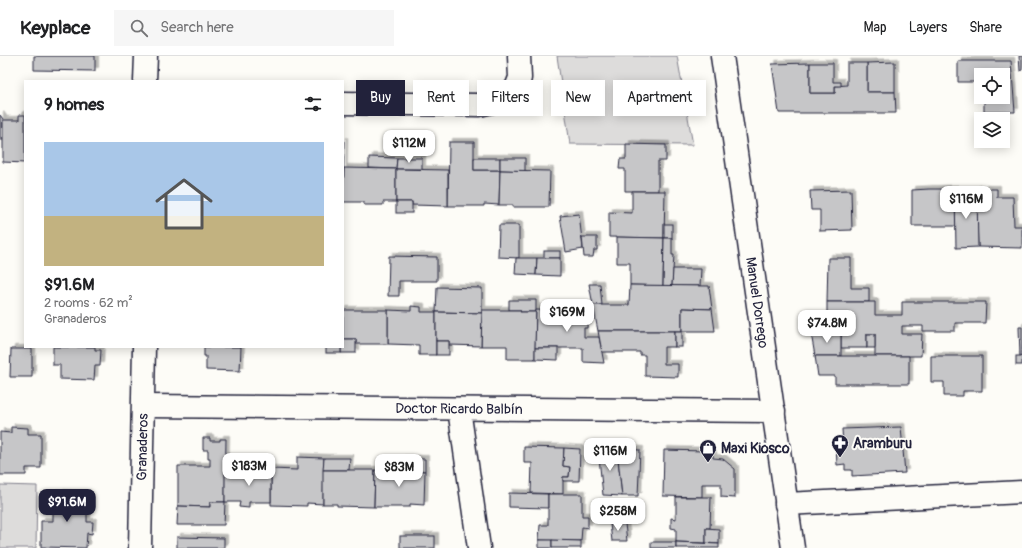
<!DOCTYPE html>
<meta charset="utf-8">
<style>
body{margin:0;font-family:Pangolin,sans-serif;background:#f6f6f6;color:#202124;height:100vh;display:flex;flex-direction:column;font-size:15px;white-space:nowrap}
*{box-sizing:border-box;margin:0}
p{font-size:13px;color:#757577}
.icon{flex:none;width:22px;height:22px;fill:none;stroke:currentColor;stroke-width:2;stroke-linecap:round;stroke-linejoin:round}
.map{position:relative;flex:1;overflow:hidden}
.panel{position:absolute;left:24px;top:24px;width:320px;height:268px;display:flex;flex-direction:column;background:#fff;border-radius:0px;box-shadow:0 2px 10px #0003}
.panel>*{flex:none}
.banner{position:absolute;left:356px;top:24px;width:380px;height:36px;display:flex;gap:8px}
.fabs{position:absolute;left:974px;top:12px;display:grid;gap:8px}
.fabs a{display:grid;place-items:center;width:36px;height:36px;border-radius:0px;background:#fff;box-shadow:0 2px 10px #0003;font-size:20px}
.price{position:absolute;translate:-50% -34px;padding:0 9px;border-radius:8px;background:#fff;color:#222;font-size:13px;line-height:26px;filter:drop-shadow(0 1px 2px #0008)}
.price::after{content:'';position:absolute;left:50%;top:24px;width:12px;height:9px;margin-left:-6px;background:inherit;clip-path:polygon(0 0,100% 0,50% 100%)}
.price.on{background:#22223b;color:#fff}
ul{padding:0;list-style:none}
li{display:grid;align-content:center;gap:8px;height:212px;padding:0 20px}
li span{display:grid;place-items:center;height:124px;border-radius:0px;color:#555}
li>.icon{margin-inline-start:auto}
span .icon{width:72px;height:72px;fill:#fffc;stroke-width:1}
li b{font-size:17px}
h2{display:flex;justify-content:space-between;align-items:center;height:48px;padding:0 20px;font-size:17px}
.chip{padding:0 14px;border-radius:0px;background:#fff;box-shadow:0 2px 10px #0003;font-size:14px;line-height:36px}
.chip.on{background:#22223b;color:#fff}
header{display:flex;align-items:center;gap:24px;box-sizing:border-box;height:56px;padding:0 20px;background:#fff;border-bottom:1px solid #e0e0e0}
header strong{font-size:19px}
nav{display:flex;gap:22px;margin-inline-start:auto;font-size:14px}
.search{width:280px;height:36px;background:#f6f6f6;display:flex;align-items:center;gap:10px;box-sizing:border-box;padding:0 14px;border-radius:0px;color:#757577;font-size:15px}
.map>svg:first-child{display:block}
.green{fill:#dddcdb;stroke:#807f8b}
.building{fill:#c6c6c8;stroke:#22223b;filter:url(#shadow)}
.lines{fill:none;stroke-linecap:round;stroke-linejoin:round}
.minor-casing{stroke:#22223b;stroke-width:25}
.minor{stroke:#fdfcf7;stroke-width:22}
.labels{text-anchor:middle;stroke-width:4;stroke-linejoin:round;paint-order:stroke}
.street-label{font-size:14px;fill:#22223b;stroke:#fdfcf7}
.poi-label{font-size:14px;font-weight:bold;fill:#22223b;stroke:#fdfcf7;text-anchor:start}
</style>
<header>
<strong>Keyplace</strong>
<div class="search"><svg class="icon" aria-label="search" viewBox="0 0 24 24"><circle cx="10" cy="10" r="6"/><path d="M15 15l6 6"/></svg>Search here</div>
<nav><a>Map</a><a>Layers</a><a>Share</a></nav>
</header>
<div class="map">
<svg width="1022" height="492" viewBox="0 0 1022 492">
<defs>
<filter id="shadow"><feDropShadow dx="3.5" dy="-3.5" stdDeviation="0" flood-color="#0004"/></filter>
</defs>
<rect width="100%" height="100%" fill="#fdfcf7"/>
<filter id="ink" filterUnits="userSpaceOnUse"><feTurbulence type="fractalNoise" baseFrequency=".025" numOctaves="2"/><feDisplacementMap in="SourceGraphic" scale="8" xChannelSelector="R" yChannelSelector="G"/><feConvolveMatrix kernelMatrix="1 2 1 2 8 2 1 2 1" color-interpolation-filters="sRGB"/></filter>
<g filter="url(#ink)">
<!-- green -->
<g class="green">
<polygon points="557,0 677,0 693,89 570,88"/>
<polygon points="0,429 37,430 36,492 0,492"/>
</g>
<!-- building -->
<g class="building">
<polygon points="34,0 95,0 95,15 34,14"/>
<polygon points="1019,0 1022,0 1022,14 1020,15"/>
<polygon points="958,5 1011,5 1015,56 984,56 984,41 1003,41 1003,19 981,19 981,26 958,26"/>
<polygon points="895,6 895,36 867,36 867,7"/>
<polygon points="810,7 810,37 835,37 835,30 847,29 847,7 867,7 867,36 895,36 896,57 779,57 772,8"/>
<polygon points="810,7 833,7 833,26 841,26 841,30 835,30 835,37 810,37"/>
<polygon points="0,59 3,63 3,84 0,84"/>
<polygon points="19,59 25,59 25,107 3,106 3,64 19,64"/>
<polygon points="343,85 344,85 343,146"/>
<polygon points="449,86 474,86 474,114 500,114 499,149 484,148 484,150 448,150"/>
<polygon points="626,88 666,89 666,105 658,105 658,135 625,135 625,113 619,113 620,103 626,103"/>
<polygon points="369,101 397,102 396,113 369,112"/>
<polygon points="397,102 422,102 422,113 396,113"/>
<rect x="474" y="102" width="26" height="12"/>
<polygon points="500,102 525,102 525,115 500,114"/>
<polygon points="344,112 396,113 396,146 383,146 383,149 364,149 364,146 343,146"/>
<polygon points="396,113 448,114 448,150 412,149 412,146 396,146"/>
<polygon points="500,114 550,115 549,151 513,151 513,149 499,149"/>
<polygon points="929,133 955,133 956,170 912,170 912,134"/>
<polygon points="976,133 997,133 997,141 1013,141 1014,170 1022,170 1022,192 978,191"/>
<polygon points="851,134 852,174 820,175 820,154 811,154 810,135"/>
<polygon points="632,135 665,135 664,182 609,181 609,156 632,157"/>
<polygon points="955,137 977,137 978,191 956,192"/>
<rect x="396" y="146" width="16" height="11"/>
<polygon points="579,158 583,193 566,196 560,160"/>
<rect x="664" y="168" width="8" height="14"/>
<polygon points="499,169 519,169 519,202 498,201"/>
<polygon points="582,181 597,181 597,194 594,194 593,201 584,201"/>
<polygon points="617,181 664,182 663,230 630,229 630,207 617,207"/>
<polygon points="664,182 672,182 672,199 674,199 672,230 663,230"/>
<rect x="544" y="195" width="16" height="7"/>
<polygon points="389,200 437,201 437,225 399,225 399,240 388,240"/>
<polygon points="516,202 537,202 536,219 515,218"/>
<polygon points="537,202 560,202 560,220 536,219"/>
<polygon points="828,202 851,202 851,232 869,232 869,246 827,246"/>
<polygon points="673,213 701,213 700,230 672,230"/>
<polygon points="589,228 600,228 602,249 593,249"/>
<polygon points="630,229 709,230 712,253 682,252 682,275 598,275 593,249 629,249"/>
<polygon points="437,231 482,232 482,257 436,256"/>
<polygon points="509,244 536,244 536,256 520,256 520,254 509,254"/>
<polygon points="827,246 875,246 875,259 902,259 902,246 986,246 985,267 955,267 955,275 923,275 923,270 902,270 902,278 922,278 921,300 875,300 875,278 867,278 867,292 841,292 841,277 827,277"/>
<polygon points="411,250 421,251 421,256 436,256 436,299 419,299 419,289 388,288 388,254 411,255"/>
<polygon points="682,252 712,253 715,275 682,275"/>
<polygon points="343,254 388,254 388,288 356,288 356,283 343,283"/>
<polygon points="482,254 520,254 520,256 536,256 535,303 507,303 507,290 481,290"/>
<polygon points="536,254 588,255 587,272 584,272 584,281 599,281 604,307 583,306 583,292 535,292"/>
<polygon points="436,256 482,257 481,290 449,289 449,285 436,285"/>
<polygon points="1019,271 1022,271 1022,300 1020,300"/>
<polygon points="598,275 675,275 675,291 664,291 664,308 678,308 678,321 645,320 645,299 640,299 640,296 602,296"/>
<rect x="675" y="275" width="7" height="16"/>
<polygon points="811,277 841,277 841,300 815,300"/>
<rect x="867" y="278" width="8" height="14"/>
<polygon points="343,283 356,283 356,297 341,297 341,291 343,291"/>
<rect x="436" y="285" width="13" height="14"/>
<polygon points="53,291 95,291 95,294 101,294 100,310 95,310 94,324 60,323 60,309 53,309"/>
<polygon points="204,291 241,291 240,315 206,314 206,300 204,300"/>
<rect x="326" y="291" width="15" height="6"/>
<polygon points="535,292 558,292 558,304 535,303"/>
<polygon points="11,293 32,293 32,321 10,321"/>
<polygon points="815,300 909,300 909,328 835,328 835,320 818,320"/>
<polygon points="931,300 982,300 982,335 963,335 963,340 944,340 944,326 931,326"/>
<rect x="1016" y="300" width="6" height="9"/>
<polygon points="11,371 28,372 28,378 41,378 41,412 26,412 26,419 0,419 0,376 11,377"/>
<polygon points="901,371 905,417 852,420 852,414 845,414 845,408 837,409 836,390 843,390 842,373"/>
<polygon points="203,382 210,382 210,385 220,385 220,383 226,383 225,446 210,446 210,451 178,450 178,410 210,410 210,402 208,402 208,394 203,394"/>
<polygon points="524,391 564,392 563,410 570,411 569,421 563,421 563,438 531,437 532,407 524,407"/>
<polygon points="564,392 580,393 579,425 563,425 563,421 569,421 570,411 563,410"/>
<polygon points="598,393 617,393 622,440 603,439"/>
<polygon points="617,393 640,394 638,440 622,440"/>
<polygon points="664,394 705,395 705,399 713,399 713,402 723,403 735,413 735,442 721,441 721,428 702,428 702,441 663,440"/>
<polygon points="297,401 324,402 323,448 307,447 307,450 271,449 271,413 297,414"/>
<polygon points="324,402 350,402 349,414 323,414"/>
<polygon points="226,403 242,403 242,417 225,417"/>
<polygon points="401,403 425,403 425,415 400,415"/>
<polygon points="242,413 271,413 271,446 249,446 249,452 239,451 240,446 225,446 225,417 242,417"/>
<polygon points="323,414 375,414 374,451 337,450 337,448 323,448"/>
<polygon points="375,414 425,415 424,449 410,448 410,451 374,451"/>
<polygon points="53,437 87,438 87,466 93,466 92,478 87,477 86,492 41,491 41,465 53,465"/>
<polygon points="509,437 548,438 548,452 509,451"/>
<polygon points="548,438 582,438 582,460 588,460 588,472 582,471 581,485 539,484 540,469 548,469"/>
<polygon points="676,441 711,441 710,472 706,472 706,487 676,486 676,473 671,472 671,462 676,463"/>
<polygon points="210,446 225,446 224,469 177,469 178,450 210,451"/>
<polygon points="610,468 625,468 627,485 612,485"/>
<polygon points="706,472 719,473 719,488 706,487"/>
<rect x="400" y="480" width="35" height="12"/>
<polygon points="177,481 224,482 224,492 177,492"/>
<rect x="539" y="484" width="13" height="8"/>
<polygon points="552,484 581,485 581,492 552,492"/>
<rect x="651" y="486" width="25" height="6"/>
<polygon points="676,486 719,488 719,492 676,492"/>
</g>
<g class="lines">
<!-- minor casing -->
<g class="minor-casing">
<g id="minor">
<path id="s1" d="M 722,0 L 793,492"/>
<polyline points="145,25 146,0"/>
<polyline points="343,47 479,49 504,43 516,32 520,22 519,0"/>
<path id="s2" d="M 144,350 L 774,355"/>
<polyline points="459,353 479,492"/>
<polyline points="786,448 1022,436"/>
<path id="s3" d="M 140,492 L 144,291"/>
</g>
</g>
<!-- minor -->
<use href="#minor" class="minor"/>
</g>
</g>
<!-- icons -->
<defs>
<g id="pharmacy-pin" transform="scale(0.9)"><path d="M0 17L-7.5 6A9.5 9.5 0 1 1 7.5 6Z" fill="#22223b" stroke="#fdfcf7"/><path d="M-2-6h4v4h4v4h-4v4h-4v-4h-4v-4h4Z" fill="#fff"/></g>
<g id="shop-pin" transform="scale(0.9)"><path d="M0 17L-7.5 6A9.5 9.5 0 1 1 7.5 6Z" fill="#22223b" stroke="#fdfcf7"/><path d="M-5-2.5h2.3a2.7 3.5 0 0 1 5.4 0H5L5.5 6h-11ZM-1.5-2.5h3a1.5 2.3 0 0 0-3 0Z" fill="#fff"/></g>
</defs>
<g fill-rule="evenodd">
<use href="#pharmacy-pin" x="840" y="387"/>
<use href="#shop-pin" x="708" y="392"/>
</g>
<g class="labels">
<!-- street labels -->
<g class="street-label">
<text dy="5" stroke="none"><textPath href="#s1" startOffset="249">Manuel Dorrego</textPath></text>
<text dy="5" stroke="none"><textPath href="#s2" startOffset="315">Doctor Ricardo Balbín</textPath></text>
<text dy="5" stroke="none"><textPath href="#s3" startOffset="101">Granaderos</textPath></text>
</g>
<!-- poi labels -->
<g class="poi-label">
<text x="853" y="392">Aramburu</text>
<text x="721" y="397">Maxi Kiosco</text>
</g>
</g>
</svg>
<div class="fabs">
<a><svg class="icon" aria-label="locate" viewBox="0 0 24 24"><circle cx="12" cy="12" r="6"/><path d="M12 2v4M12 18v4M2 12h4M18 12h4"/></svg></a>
<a><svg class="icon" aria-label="layers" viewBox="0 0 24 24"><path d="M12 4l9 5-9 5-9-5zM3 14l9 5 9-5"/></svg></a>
</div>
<b class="price" style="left:409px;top:108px">$112M</b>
<b class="price" style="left:966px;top:164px">$116M</b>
<b class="price" style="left:567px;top:277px">$169M</b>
<b class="price" style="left:827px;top:288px">$74.8M</b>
<b class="price" style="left:610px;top:416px">$116M</b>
<b class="price" style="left:249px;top:431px">$183M</b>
<b class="price" style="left:399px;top:432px">$83M</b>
<b class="price on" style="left:67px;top:467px">$91.6M</b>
<b class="price" style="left:618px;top:476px">$258M</b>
<div class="banner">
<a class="chip on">Buy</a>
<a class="chip">Rent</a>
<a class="chip">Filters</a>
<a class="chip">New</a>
<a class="chip">Apartment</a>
</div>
<section class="panel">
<h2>9 homes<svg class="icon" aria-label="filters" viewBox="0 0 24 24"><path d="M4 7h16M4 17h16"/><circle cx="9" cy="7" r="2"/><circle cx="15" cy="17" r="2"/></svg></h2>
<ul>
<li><span style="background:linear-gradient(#a9c7e8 60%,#c2b280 0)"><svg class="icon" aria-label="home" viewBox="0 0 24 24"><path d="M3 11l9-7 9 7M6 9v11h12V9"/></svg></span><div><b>$91.6M</b><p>2 rooms · 62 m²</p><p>Granaderos</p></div></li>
</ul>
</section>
</div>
